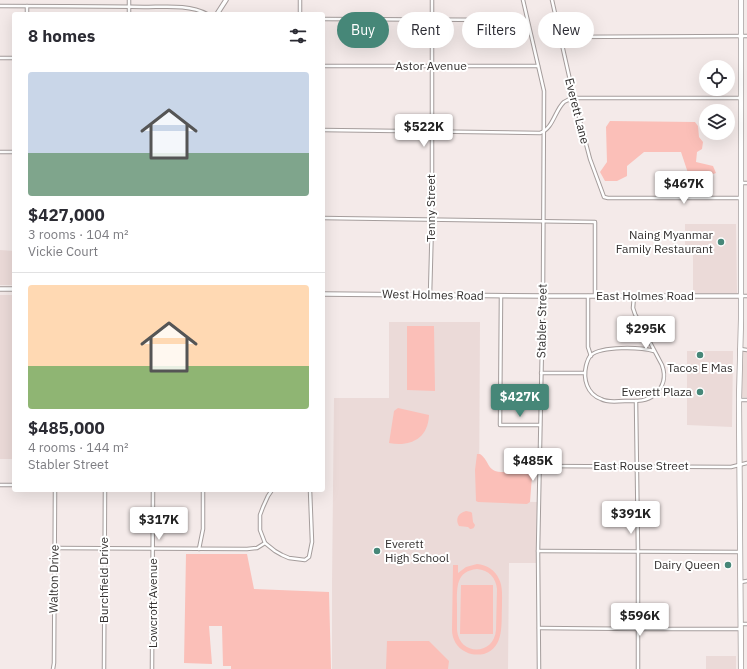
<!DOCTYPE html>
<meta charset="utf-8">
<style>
body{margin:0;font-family:"IBM Plex Sans",sans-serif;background:#f2f2f3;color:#2b2b33;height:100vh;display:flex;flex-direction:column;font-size:15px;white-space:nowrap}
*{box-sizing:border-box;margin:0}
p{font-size:13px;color:#7c7c81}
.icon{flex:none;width:22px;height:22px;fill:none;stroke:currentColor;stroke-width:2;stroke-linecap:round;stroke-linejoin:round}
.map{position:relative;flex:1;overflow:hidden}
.side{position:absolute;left:12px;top:12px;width:313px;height:480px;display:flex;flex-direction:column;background:#fff;border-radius:4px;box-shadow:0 4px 16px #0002}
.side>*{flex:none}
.banner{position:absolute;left:337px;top:12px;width:350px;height:36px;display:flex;gap:8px}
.tools{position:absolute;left:699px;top:60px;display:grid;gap:8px}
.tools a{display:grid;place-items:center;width:36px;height:36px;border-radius:50%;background:#fff;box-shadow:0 4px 16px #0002;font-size:20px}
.price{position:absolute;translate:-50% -34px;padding:0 9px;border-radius:4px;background:#fff;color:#222;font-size:13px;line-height:26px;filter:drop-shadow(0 1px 2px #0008)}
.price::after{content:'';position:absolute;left:50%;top:24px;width:12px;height:9px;margin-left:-6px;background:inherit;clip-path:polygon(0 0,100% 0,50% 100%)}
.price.on{background:#468778;color:#fff}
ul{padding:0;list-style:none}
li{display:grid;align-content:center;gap:8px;height:212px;padding:0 16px}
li+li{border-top:1px solid #e1e1e2}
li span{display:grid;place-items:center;height:124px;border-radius:4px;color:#555}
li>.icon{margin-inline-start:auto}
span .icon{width:72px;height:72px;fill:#fffc;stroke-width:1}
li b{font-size:17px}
h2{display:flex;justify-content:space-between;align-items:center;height:48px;padding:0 16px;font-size:17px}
.pill{padding:0 14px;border-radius:18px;background:#fff;box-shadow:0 4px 16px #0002;font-size:14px;line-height:36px}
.pill.on{background:#468778;color:#fff}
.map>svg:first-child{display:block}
.built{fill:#ebdad8}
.green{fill:#fbbfb8;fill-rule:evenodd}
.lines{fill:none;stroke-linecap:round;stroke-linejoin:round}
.minor-casing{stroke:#a59d9c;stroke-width:4.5}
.tertiary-casing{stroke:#a59d9c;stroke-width:5.5}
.primary-casing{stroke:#a59d9c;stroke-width:6}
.minor{stroke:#fff;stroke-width:2.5}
.tertiary{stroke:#fff;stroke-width:3.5}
.primary{stroke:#fff;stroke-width:4.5}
.poi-dot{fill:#468778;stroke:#fff;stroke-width:1.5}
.labels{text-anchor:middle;stroke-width:4;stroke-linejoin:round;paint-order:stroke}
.street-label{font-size:12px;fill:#33302f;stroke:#fff}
.poi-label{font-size:12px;fill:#33302f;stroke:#fff;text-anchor:end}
</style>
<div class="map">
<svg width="747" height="669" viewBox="0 0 747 669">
<rect width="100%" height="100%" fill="#f4eae9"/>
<!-- built -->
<g class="built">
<polygon points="685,224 736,224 737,293 693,293 693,246 685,246"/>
<polygon points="0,250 14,251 14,285 0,285"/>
<rect x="0" y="295" width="14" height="164"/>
<polygon points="389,322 480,322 479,501 537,502 536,546 538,563 509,563 508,669 332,669 332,584 334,398 389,398"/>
<polygon points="743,349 747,349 747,397 742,397"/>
<polygon points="687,351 733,351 732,427 687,425"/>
<rect x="706" y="656" width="30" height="13"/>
</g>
<!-- green -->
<g class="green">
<polygon points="610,121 695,122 698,126 699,137 703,142 702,149 697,152 696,162 713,166 716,173 694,181 688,173 681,152 644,152 627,166 627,176 617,181 605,181 600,172 607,162 606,127"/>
<polygon points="407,326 434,326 435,391 407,390"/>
<path d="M 398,408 L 429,415 C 428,439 410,447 389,443 L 394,411 Z"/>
<path d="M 477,454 L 480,454 C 492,463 485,473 507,472 L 511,461 L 515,457 C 525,457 528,454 534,464 C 537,468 535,465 536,470 L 532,476 L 530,502 L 527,504 L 478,502 L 476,501 L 475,470 Z"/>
<path d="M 466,511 L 471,512 L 472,513 L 473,522 L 475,525 C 474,528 473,529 470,529 L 468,527 L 459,526 C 455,519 458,513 466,511 Z"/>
<polygon points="186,554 247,554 254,589 329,592 331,669 231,669 231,666 223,666 222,626 209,626 212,664 184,663"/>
<path d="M 477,564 C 487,565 495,570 499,579 C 503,587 502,597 502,606 C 501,623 505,647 484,654 C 478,655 471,655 466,652 C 457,648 452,639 452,630 L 453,565 L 458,565 L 458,573 L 466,567 ZM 477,569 C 489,570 496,578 497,589 L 496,630 C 494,656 459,656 457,630 C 457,621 457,612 457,604 C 457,587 456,571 477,569 Z"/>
<polygon points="461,585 493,585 493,634 460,634"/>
<polygon points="387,641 429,641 449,661 448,669 386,669"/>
</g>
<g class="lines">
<!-- minor casing -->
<g class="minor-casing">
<g id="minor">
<polyline points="523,0 544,91 543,291 538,551 539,669"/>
<polyline points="552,0 574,98 590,159 604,197 608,198 740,198"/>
<path d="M 0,6 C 48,6 96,6 144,7 C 164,7 189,4 207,14"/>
<polyline points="27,14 27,6"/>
<polyline points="129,14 129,0"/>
<polyline points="300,14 300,0"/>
<polyline points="323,19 527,20"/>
<polyline points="560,37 747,36"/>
<polyline points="0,58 14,58"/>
<polyline points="323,66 538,66"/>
<path d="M 323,130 L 540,133 C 553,129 555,110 564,102 C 567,100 570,99 574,98 L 741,98"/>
<polyline points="0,152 14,152"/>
<polyline points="741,183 747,183"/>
<polyline points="323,218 595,222 595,296"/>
<polyline points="430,295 432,220 432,0"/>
<polyline points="501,296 500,425 540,425"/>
<polyline points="588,296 588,347 591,356"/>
<path d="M 634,296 L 633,308 L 635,314 L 662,365 C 666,376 664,387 654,395 C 646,402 635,401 625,401 C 617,401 608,403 601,399 C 587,394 583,379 586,366 C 587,362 588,358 591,355 C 602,346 640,347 654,351"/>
<polyline points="741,296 747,296"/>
<polyline points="740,349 747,350"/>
<polyline points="541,373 584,373"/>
<polyline points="739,400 747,400"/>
<polyline points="636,401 638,551 638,669"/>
<polyline points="540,466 731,467 747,463"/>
<polyline points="0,485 14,485"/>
<polyline points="272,490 268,496 263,507 260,515 260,530 265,543 275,551 282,555 289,558 305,560 309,557 312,542 310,490"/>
<polyline points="55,548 247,549 257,548 265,543"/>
<polyline points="199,549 203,529 203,490"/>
<polyline points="538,551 740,552"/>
<polyline points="741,582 747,581"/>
<polyline points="741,624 747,624"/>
<polyline points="539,628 641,629 741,629"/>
<polyline points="53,669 54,663 55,494 55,490"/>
<polyline points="104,669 105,490"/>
<polyline points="152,669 153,490"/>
</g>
</g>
<!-- tertiary casing -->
<g class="tertiary-casing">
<g id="tertiary">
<polyline points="217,14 226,0"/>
<polyline points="0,289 14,289"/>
<polyline points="323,294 546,296 741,296"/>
</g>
</g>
<!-- primary casing -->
<g class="primary-casing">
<polyline id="primary" points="741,669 739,400 741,319 741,0"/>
</g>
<!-- minor -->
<use href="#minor" class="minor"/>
<!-- tertiary -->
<use href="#tertiary" class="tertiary"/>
<!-- primary -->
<use href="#primary" class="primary"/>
</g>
<!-- markers -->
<g class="poi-dot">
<circle cx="721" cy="242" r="4"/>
<circle cx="700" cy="355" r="4"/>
<circle cx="700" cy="392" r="4"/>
<circle cx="377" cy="551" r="4"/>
<circle cx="728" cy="565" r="4"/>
</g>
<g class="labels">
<!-- street labels -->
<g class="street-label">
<text x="431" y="70">Astor Avenue</text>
<text transform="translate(577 111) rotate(76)" y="4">Everett Lane</text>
<text transform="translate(431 208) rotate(-90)" y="4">Tenny Street</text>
<text transform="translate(433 295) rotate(1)" y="4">West Holmes Road</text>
<text x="645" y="300">East Holmes Road</text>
<text transform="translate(542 321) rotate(-89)" y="4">Stabler Street</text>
<text x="641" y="470">East Rouse Street</text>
<text transform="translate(54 579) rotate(-89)" y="4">Walton Drive</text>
<text transform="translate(104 580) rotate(-90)" y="4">Burchfield Drive</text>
<text transform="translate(153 603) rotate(-90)" y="4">Lowcroft Avenue</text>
</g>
<!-- poi labels -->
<g class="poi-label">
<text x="713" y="239">Naing Myanmar<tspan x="713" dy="14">Family Restaurant</tspan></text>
<text x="700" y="372" text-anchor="middle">Tacos E Mas</text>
<text x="692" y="396">Everett Plaza</text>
<text x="385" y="548" text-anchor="start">Everett<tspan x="385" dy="14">High School</tspan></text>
<text x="720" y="569">Dairy Queen</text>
</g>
</g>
</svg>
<div class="tools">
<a><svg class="icon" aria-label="locate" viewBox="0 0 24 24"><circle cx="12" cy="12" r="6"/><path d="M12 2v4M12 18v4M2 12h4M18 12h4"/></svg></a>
<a><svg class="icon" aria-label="layers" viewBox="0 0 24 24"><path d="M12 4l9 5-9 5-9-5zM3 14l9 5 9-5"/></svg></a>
</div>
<b class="price" style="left:424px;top:148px">$522K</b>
<b class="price" style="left:684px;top:205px">$467K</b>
<b class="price" style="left:646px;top:350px">$295K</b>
<b class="price on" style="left:520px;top:418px">$427K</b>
<b class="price" style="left:533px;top:482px">$485K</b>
<b class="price" style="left:631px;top:535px">$391K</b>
<b class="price" style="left:159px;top:541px">$317K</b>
<b class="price" style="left:640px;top:637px">$596K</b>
<div class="banner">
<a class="pill on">Buy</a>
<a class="pill">Rent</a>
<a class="pill">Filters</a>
<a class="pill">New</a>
</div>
<section class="side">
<h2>8 homes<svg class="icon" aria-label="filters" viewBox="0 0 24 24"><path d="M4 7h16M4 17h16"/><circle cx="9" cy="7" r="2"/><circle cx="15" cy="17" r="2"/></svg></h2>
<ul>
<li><span style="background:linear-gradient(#c9d6e8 65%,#7fa58c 0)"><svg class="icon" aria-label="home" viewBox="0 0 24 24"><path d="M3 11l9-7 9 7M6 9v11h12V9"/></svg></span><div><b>$427,000</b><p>3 rooms · 104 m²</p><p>Vickie Court</p></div></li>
<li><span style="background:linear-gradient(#ffd9b3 65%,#8fb573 0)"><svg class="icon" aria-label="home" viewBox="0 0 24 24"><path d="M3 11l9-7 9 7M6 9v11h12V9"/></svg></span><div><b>$485,000</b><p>4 rooms · 144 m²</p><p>Stabler Street</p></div></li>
</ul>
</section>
</div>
